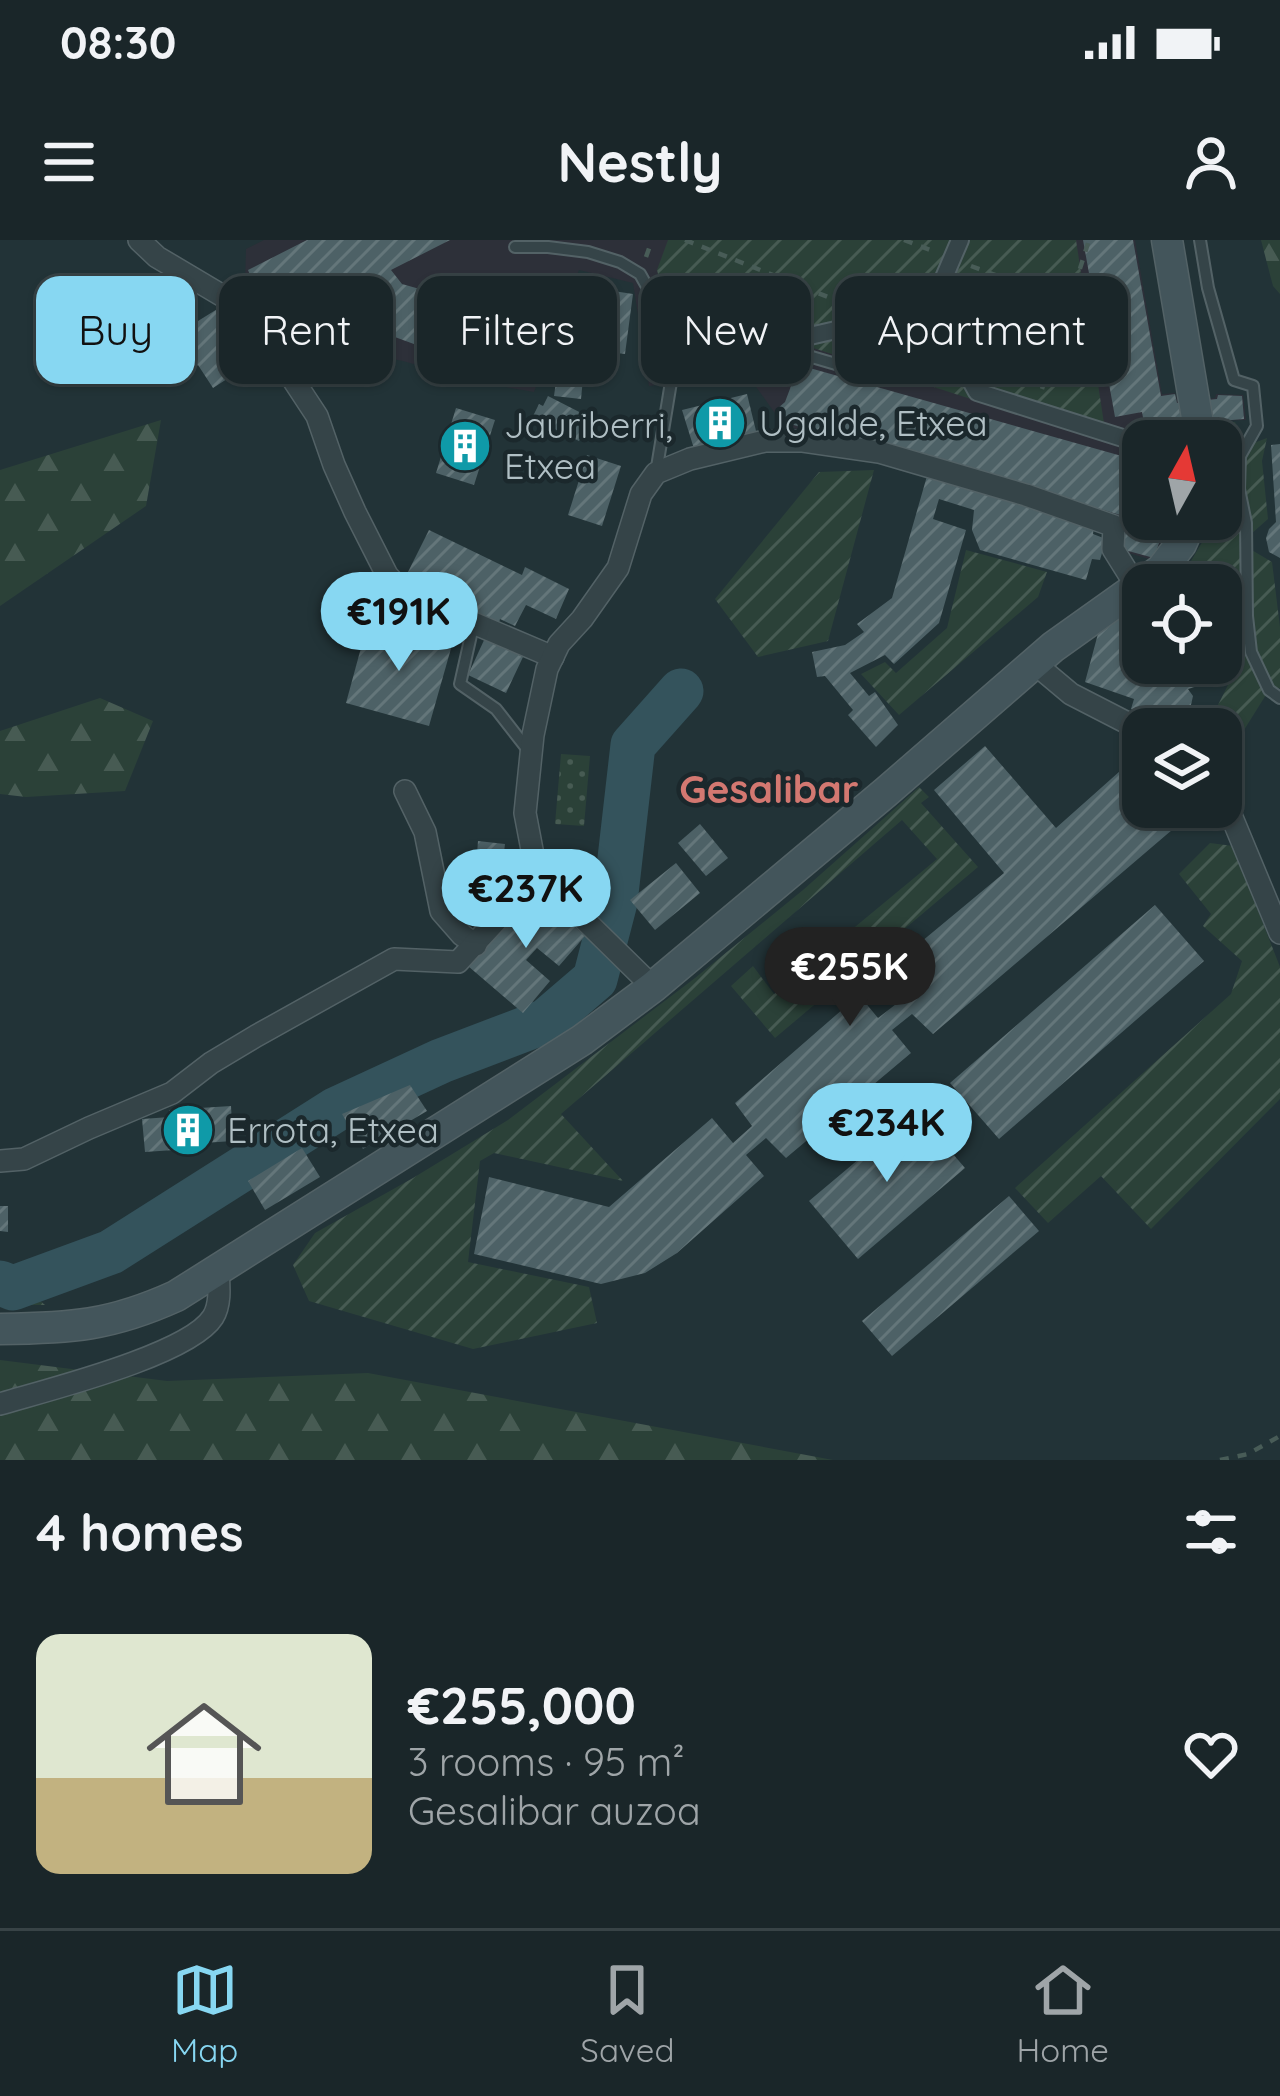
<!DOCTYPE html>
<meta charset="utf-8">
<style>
body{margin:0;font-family:Quicksand,sans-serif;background:#232e31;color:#f1f3f6;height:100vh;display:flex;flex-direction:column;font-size:45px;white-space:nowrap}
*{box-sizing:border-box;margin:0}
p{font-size:39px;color:#9fa5a8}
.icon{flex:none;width:66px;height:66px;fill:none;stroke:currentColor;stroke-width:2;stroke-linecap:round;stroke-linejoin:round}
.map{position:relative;height:1220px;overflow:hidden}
.sheet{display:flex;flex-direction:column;background:#1a2629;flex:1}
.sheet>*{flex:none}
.hud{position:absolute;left:36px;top:36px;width:1209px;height:108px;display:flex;gap:24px}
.needle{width:78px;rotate:8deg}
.buttons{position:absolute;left:1122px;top:180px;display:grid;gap:24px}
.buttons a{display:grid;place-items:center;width:120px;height:120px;border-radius:24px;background:#1a2629;box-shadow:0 3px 9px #0004,0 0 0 3px #384346;font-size:60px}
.price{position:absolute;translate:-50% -102px;padding:0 27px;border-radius:42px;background:#87d7f2;color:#111;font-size:39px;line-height:78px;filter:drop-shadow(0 3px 6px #0008)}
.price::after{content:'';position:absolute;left:50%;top:72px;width:36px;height:27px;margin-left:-18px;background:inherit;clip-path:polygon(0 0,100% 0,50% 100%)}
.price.current{background:#222;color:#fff}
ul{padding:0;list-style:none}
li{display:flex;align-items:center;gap:36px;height:300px;padding:0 36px}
li span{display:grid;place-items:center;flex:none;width:336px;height:240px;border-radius:24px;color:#555}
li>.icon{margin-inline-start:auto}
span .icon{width:144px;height:144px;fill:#fffc;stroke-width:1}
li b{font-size:51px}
h2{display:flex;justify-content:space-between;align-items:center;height:144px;padding:0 36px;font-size:51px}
.tag{padding:0 42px;border-radius:24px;background:#1a2629;box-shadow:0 3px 9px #0004,0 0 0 3px #384346;font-size:42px;line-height:108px}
.tag.current{background:#87d7f2;color:#111}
.status{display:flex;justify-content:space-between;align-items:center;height:84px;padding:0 60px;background:#1a2629;direction:ltr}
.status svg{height:33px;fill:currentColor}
header{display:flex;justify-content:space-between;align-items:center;height:156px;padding:0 36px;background:#1a2629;font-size:54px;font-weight:800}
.tabs{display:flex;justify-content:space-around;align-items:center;height:168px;border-top:3px solid #384346;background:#1a2629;font-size:33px;color:#9fa5a8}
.tabs a{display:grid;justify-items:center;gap:6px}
.tabs .current{color:#87d7f2}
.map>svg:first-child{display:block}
.medical{fill:#2d3039}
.grass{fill:url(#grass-dots)}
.forest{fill:url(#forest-firs)}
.garden{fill:url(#garden-furrows)}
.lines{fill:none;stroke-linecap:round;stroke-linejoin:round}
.river{stroke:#34535c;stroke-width:45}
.building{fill:url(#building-hatch)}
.service-casing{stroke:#536266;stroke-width:14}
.pedestrian-casing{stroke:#536266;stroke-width:20}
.minor-casing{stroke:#536266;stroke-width:24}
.secondary-casing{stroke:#536266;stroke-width:33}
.path{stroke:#485c57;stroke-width:4.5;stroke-dasharray:9 9;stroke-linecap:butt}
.service{stroke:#354448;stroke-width:10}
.pedestrian{stroke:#354448;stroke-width:16}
.minor{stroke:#354448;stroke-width:21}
.secondary{stroke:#43555b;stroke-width:30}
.labels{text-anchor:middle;stroke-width:9;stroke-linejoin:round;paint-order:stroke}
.poi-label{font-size:36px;fill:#b0bfc4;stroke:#1b282c;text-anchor:start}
.neighbourhood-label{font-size:39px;font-weight:bold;fill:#d37871;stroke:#1b282c}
</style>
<div class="status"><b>08:30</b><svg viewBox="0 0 49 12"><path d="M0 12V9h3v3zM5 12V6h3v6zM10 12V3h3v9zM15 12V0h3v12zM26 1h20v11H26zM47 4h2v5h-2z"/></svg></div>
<header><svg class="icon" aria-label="menu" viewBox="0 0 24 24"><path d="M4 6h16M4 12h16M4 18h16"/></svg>Nestly<svg class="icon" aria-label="person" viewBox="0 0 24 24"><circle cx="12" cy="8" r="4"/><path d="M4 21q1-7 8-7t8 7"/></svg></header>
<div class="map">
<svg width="1280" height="1220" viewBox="0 0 1280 1220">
<defs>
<pattern id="grass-dots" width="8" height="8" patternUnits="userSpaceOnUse" patternTransform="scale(3)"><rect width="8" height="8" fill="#2b4138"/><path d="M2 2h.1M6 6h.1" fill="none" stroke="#475b53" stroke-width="1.8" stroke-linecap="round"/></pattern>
<pattern id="forest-firs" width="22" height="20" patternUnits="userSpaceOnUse" patternTransform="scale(3)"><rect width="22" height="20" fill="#2b4138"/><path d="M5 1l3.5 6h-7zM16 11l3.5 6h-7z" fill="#475b53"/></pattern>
<pattern id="garden-furrows" width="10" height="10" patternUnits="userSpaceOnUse" patternTransform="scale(3)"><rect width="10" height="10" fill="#2b4138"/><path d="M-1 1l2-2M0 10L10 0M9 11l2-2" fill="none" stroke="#475b53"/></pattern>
<pattern id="building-hatch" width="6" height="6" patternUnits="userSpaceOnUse" patternTransform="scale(3)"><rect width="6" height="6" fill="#4d6166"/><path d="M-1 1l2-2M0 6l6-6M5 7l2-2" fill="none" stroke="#64767a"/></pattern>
</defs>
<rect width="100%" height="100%" fill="#223337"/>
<!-- medical -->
<polygon class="medical" points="264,0 1135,0 1162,154 1175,153 1178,162 1215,158 1216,154 1243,155 1246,180 1182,182 1180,189 1184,201 1143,201 1143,279 1183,279 1182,282 1169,281 1156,321 1118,310 1125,281 855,199 822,197 787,186 779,179 747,134 649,146 633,43 579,30 534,152 476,142 403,121 318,105 299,80 245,42 246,9"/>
<!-- grass -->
<polygon class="grass" points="561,514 590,516 584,586 555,584"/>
<!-- forest -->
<g class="forest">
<polygon points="1261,0 1280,0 1280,54 1273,46"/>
<polygon points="161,180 146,266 0,366 0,230"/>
<polygon points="100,458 153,481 125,551 26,557 0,554 0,491"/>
<polygon points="0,1026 45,1065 0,1065"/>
<polygon points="0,1120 167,1141 368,1133 833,1220 0,1220"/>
</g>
<!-- garden -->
<g class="garden">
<polygon points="668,0 1076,0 1107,203 776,96 688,111 675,101 657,30"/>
<polygon points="1235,182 1246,206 1267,198 1262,221 1268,279 1251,294 1250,309 1272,322 1280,387 1280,448 1269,450 1234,506 1221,510 1221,489 1206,489 1229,443 1220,440 1224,414 1221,410 1221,345 1177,345 1211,287 1213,279 1221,279 1221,246 1224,232 1221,201 1218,201 1215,184"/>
<polygon points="874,230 828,401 758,417 715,359 819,232"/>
<polygon points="966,310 1047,332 1038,357 899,475 861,434 885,422 896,433 947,388"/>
<polygon points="919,547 929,557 921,563 978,627 775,798 731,746 753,726 774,754 937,619 902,580 561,874 623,941 494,913 480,921 468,1022 589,1047 597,1083 473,1109 309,1061 293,1025 315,993 413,938 508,880 695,738 803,650"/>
<polygon points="1210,603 1233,606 1280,727 1280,859 1151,989 1101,936 1048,983 1015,948 1231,754 1242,721 1203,686 1211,674 1179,634"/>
</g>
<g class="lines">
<!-- river -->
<polyline class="river" points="0,1043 13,1048 111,1012 335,870 441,821 546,781 595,739 615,662 633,505 681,451"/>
</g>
<!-- building -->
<g class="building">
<polygon points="307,0 450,0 391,30 402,44 501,72 508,42 561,63 530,147 254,45 248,30"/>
<polygon points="1083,0 1133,0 1161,156 1175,154 1177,163 1217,159 1218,155 1242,156 1244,179 1220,181 1219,177 1202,177 1180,181 1178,189 1146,194 1142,172 1115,177"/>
<polygon points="574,45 633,54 625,114 608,112 606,131 584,128 581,159 554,156 558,127 562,127"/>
<polygon points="227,63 261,117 213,148 198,125 189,131 169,99"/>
<polygon points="799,125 1143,222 1143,279 1167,279 1154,318 1121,309 1130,278 856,195 824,194 787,183 780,178 777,169 785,162"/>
<polygon points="747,154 757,195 695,212 682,170"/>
<polygon points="548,156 591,178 579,201 532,178 539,164 543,166"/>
<polygon points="456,168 495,180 474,245 436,233"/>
<polygon points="1280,204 1280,318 1269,312 1266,298 1269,289 1276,282 1271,205"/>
<polygon points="587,215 621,226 602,286 568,275"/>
<polygon points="927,236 1094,286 1093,294 1106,299 1100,320 1092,319 1086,340 980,310 972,290 974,270 939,259 933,279 966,290 939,383 894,424 885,415 850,433 869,456 875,452 898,485 876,507 848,475 853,470 825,436 817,437 812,412 845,405 864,392 857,384 892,358"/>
<polygon points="429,290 522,335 525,327 569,349 556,379 526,365 515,386 500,379 498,385 404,340"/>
<polygon points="1117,379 1143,386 1143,423 1215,423 1208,443 1188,449 1193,456 1188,478 1167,473 1165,479 1131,469 1134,459 1085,442 1099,390"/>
<polygon points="368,382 452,405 429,486 346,463"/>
<polygon points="485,398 523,417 506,453 468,435"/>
<polygon points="985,506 1056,588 1138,515 1143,519 1143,567 1188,567 1193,572 933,794 912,774 892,790 911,813 786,918 766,898 746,915 764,936 677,1013 645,1033 601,1044 474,1014 489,937 609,967 712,878 733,903 752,886 735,863 859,755 878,778 900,761 880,736 1004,633 934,550"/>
<polygon points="700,584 728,618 706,636 678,603"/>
<polygon points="478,601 505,604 499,653 460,649 463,613 477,614"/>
<polygon points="676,623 700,653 655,690 630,660"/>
<polygon points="533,651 585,696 559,726 537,708 526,720 550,741 523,773 468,726"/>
<polygon points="1155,665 1204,721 999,899 950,843"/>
<polygon points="410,845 427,871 363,909 342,874"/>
<polygon points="231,866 233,901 173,905 174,910 145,912 142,879 170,877 169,870"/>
<polygon points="916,871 965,928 858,1019 809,961"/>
<polygon points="302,908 320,937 265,970 248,941"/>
<polygon points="1009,956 1039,991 892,1116 862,1081"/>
<polygon points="0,966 8,966 8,992 0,991"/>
</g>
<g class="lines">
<!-- service casing -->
<g class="service-casing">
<g id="service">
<polyline points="1200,0 1208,48 1234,140 1253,146 1257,186 1240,216 1239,249 1246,283 1247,376 1251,412 1269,450 1280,458"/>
<polyline points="515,7 548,7 588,12 620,22 640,34 654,59 672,136 656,233"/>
<polyline points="670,124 771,105 880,137"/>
<polyline points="474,382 460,444 496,469 528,510"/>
</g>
</g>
<!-- pedestrian casing -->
<g class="pedestrian-casing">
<g id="pedestrian">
<polyline points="931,68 977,152 1129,200"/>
<polyline points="771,105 931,68 960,0"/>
</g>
</g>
<!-- minor casing -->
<g class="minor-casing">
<g id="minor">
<polyline points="139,0 157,17 248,71 317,176 334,225 355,272 387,335 398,347 419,360 553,417"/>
<polyline points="1034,423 1071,454 1143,491"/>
<polyline points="405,551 425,592 441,671 462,695 476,705"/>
<polyline points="1221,551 1280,693"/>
<polyline points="653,747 548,644 533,615 525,573 533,495 547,429 559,404 582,379 618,328 641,254 656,233 690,219 765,201 803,201 879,212 1026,255 1114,286 1113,309 1138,349"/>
<polyline points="0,921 24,919 89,888 172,853 211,823 256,796 394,719 458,722 540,633"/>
<path d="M 0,1164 C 47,1150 189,1115 213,1077 C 221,1064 219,1046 218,1031"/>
</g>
</g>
<!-- secondary casing -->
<g class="secondary-casing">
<g id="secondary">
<polyline points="1167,0 1201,201"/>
<path d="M 0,1089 C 71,1088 110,1086 176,1056 L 582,800 L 653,747 L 886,552 L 1053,407 L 1161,330 L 1181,304 L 1192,279"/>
</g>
</g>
<!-- path -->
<g class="path">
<polyline points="685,0 848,65"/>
<polyline points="904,0 933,11"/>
<polyline points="646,17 652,0"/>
<polyline points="971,26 1067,62"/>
<polyline points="1042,149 1089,0"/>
<polyline points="1220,1220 1248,1214 1280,1196"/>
</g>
<!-- service -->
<use href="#service" class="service"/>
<!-- pedestrian -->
<use href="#pedestrian" class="pedestrian"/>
<!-- minor -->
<use href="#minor" class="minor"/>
<!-- secondary -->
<use href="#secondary" class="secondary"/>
</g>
<!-- icons -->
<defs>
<g id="building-disc" transform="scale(2.7)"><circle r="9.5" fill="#0f9aa8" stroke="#1b282c"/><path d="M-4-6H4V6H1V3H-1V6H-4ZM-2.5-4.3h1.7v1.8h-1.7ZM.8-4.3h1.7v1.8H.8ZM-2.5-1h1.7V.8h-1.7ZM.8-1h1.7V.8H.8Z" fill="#fff"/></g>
</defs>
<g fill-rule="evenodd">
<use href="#building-disc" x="720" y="183"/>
<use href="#building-disc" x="465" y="206"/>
<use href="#building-disc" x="188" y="890"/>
</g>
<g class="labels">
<!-- poi labels -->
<g class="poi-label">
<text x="759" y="196">Ugalde, Etxea</text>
<text x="504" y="198">Jauriberri,<tspan x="504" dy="41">Etxea</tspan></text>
<text x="227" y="903">Errota, Etxea</text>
</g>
<!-- neighbourhood labels -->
<g class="neighbourhood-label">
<text x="769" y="563">Gesalibar</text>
</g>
</g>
</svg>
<div class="buttons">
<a><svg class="needle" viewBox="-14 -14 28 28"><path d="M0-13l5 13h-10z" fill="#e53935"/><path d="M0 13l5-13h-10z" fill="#9fa5a8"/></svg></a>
<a><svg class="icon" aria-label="locate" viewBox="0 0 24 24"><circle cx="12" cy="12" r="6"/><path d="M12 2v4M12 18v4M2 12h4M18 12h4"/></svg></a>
<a><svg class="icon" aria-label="layers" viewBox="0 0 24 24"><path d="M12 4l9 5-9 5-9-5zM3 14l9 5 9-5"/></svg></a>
</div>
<b class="price" style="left:399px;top:434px">€191K</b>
<b class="price" style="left:526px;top:711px">€237K</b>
<b class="price current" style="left:850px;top:789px">€255K</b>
<b class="price" style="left:887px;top:945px">€234K</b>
<div class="hud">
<a class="tag current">Buy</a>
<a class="tag">Rent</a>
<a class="tag">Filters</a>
<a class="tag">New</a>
<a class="tag">Apartment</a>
</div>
</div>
<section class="sheet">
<h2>4 homes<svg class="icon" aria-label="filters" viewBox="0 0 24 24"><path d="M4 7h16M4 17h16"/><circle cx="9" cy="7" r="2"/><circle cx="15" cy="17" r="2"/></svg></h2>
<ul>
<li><span style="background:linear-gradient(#dfe7d0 60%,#c2b280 0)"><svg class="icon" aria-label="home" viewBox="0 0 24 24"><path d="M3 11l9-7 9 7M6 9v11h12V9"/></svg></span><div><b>€255,000</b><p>3 rooms · 95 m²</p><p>Gesalibar auzoa</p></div><svg class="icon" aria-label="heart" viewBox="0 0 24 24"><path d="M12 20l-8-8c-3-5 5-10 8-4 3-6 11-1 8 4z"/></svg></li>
</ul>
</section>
<nav class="tabs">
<a class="current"><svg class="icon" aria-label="map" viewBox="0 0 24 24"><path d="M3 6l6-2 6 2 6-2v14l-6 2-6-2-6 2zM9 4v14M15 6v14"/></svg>Map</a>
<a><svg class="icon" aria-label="saved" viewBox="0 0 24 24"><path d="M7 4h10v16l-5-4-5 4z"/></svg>Saved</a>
<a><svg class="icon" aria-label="home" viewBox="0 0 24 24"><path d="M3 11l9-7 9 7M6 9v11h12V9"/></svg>Home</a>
</nav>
